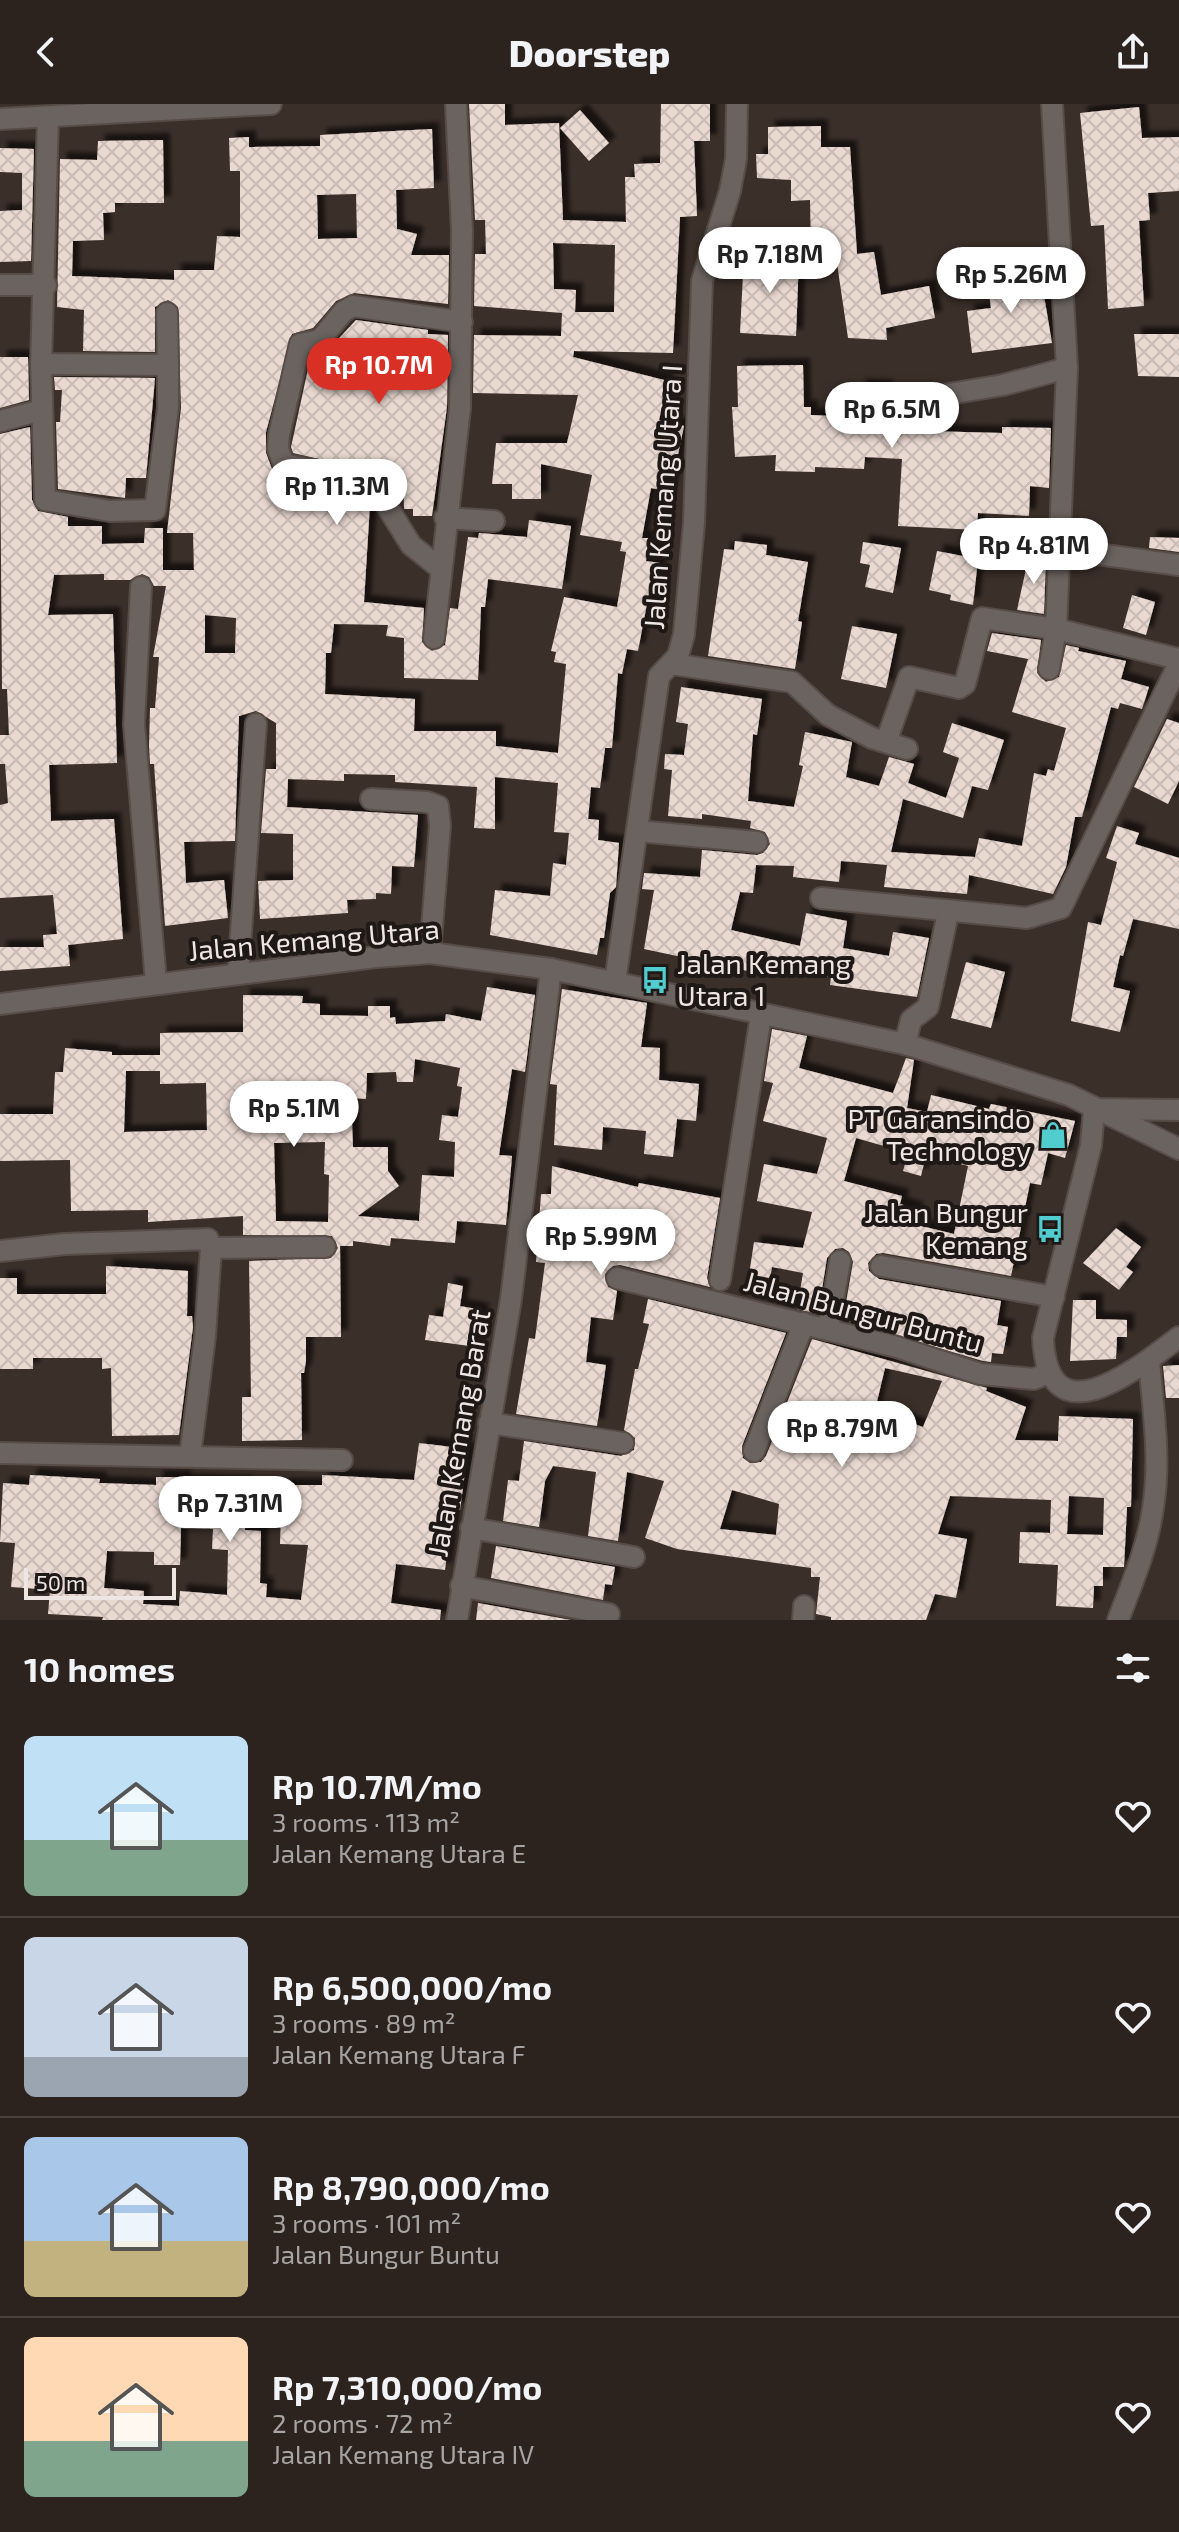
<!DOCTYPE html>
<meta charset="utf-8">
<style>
body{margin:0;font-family:"Exo 2",sans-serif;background:#382f2c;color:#f1f3f6;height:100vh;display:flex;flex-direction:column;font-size:30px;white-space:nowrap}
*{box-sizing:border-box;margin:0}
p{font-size:26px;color:#a6a4a4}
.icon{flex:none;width:44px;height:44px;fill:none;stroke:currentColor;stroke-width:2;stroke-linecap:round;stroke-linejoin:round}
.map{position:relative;height:1516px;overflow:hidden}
.panel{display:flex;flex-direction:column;background:#2c231f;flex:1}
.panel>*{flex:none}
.scale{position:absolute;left:24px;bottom:20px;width:152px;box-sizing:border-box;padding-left:8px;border:4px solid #eee6e2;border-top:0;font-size:22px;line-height:28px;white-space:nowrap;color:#eee6e2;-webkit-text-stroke:6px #1e1816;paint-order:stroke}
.price{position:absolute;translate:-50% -68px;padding:0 18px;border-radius:28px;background:#fff;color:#222;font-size:26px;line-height:52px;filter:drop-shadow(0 2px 4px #0008)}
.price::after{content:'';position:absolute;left:50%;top:48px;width:24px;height:18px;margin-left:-12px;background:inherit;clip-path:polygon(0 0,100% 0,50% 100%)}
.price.selected{background:#d93025;color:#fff}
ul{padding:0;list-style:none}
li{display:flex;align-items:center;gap:24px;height:200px;padding:0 24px}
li+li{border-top:2px solid #48403d}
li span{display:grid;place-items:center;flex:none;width:224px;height:160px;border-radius:12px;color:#555}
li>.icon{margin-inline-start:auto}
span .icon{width:96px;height:96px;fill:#fffc;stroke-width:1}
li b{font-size:34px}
h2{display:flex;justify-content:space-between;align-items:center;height:96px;padding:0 24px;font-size:34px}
header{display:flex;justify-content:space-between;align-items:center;height:104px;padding:0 24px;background:#2c231f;font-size:36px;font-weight:800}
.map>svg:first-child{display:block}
.building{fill:url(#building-cross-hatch);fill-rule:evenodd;filter:url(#shadow)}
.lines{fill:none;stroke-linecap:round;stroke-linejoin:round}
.minor-casing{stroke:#584c47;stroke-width:24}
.tertiary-casing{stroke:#584c47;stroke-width:24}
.minor{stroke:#6a6360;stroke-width:20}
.tertiary{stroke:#6a6360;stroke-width:20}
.labels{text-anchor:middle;stroke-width:8;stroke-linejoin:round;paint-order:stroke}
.street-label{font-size:28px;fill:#eee6e2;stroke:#1e1816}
.poi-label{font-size:28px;fill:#eee6e2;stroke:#1e1816;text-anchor:end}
</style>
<header><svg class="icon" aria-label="back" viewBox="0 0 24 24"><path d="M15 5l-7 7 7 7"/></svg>Doorstep<svg class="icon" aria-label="share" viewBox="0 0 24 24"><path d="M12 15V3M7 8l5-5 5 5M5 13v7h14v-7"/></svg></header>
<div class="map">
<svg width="1179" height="1516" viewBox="0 0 1179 1516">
<defs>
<pattern id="building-cross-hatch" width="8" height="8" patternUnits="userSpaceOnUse" patternTransform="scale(2)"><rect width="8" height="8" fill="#ead9d1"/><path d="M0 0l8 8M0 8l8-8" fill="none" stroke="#c9bbb5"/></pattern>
<filter id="shadow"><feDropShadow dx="7" dy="-7" stdDeviation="2" flood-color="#0009"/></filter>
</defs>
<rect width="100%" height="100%" fill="#3b2f29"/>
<!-- building -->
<g class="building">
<path d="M 469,0 L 505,0 L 505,21 L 559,19 L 563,116 L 626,118 L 625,73 L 635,73 L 634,60 L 660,59 L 661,0 L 710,0 L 710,37 L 694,37 L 697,112 L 680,113 L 673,249 L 574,247 L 573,253 L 668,277 L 659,316 L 684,322 L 670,388 L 651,384 L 642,434 L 648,434 L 646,457 L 660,459 L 655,490 L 649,489 L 638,547 L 627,545 L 622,570 L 618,569 L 612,644 L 605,644 L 600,684 L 591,683 L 588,715 L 599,716 L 598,736 L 619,739 L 616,783 L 610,789 L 604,834 L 600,834 L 597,851 L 490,831 L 495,786 L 550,792 L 553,759 L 566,761 L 569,729 L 554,728 L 558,679 L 495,673 L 495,725 L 474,724 L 477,683 L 395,678 L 395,671 L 344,670 L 344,677 L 288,675 L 287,703 L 418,711 L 414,763 L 392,762 L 391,790 L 376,789 L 376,795 L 347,796 L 348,809 L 260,815 L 258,777 L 293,776 L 293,730 L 261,729 L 266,665 L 276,665 L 276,619 L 256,607 L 239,612 L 235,737 L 184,738 L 186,779 L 224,776 L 228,814 L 165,822 L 154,660 L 150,660 L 149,642 L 150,604 L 155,604 L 159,553 L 153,553 L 166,482 L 154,482 L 149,473 L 142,470 L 130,476 L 104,476 L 104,470 L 54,471 L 48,511 L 113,510 L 117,659 L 49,661 L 51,717 L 114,715 L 123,835 L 68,841 L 70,862 L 0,867 L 0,843 L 44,843 L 43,831 L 57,830 L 53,791 L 0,794 L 0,701 L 8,699 L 5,660 L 0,660 L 0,631 L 9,631 L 7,585 L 2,585 L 0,330 L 30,323 L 32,396 L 38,407 L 68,413 L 68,422 L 102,422 L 102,440 L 144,439 L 145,424 L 163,424 L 163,466 L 194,466 L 193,429 L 167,429 L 181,304 L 178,203 L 168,196 L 155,203 L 155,248 L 83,247 L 84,206 L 57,203 L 60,55 L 97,56 L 98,37 L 163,36 L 164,99 L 115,99 L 115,108 L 103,109 L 104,136 L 73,137 L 72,172 L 174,176 L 174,166 L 214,166 L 217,132 L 240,133 L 240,67 L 230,67 L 229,34 L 249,33 L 249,43 L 320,42 L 320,31 L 432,25 L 434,84 L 396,86 L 397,125 L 417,130 L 411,151 L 449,151 L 448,200 L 354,189 L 336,197 L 313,224 L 292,230 L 266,328 L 266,349 L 272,365 L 281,372 L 364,390 L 370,400 L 364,498 L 424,504 L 422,538 L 432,547 L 445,541 L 450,504 L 458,505 L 468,433 L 478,434 L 479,429 L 527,433 L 529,416 L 571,422 L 562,485 L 488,475 L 485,503 L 481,503 L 478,576 L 404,574 L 404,534 L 386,532 L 388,521 L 334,520 L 331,549 L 326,549 L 325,590 L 415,595 L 414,627 L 496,627 L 496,642 L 558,649 L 566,560 L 554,558 L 556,548 L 551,547 L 564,493 L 617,503 L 626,448 L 620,447 L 622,438 L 580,431 L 592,371 L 541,360 L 541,395 L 512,395 L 512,380 L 492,380 L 496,339 L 567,339 L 578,291 L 473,289 L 474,231 L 561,232 L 562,209 L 474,202 L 475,150 L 486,150 L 485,116 L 475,116 ZM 356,90 L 357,134 L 318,135 L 317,91 ZM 553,139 L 615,141 L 614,208 L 575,208 L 576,186 L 554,185 ZM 205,511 L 236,514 L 235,549 L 205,549 Z"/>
<polygon points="1139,3 1142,34 1179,33 1179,87 1148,89 1150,116 1139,117 1144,202 1108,205 1104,121 1091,122 1080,9"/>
<polygon points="580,6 609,39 589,57 560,24"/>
<polygon points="821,22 821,43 850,43 857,150 874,148 881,191 929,182 935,214 886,224 887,236 848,234 835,146 811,147 810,96 791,97 791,76 757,74 756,50 768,50 768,23"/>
<polygon points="0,44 34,45 31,157 0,158 0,107 22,106 22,69 0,68"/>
<polygon points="744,150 799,153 796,232 740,229"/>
<polygon points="1040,168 1052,239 972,249 967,207 991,204 987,175"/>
<polygon points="356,216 428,226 428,230 448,231 447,303 432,412 413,412 413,405 404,405 403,370 382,370 293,349 291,343 311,251 329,245"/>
<polygon points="1134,230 1179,230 1179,273 1138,272"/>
<polygon points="0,253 28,253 29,296 0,304"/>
<polygon points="803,261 804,303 811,303 811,311 857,313 859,282 886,283 885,305 927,308 925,327 1002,329 1002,323 1051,324 1049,384 1030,382 1029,412 978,409 977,426 898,422 902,355 865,353 864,365 815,363 815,368 775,367 776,351 735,353 732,303 738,303 737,262"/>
<polygon points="54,273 155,274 146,374 126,374 125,394 58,385 56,318 60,318 62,286 55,286"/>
<polygon points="1150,433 1179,434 1179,448 1149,444"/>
<polygon points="735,437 767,441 766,451 808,458 798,517 802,518 795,565 708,552 724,445 734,446"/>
<polygon points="863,438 901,444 893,489 865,483 870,461 860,459"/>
<polygon points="937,447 978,455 973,501 950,496 951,491 929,486"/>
<polygon points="1029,451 1046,454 1044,510 1017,506"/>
<polygon points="1132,491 1155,498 1146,531 1123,524"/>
<polygon points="852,522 897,530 886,584 841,575"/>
<polygon points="992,529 1041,536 1037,569 1046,578 1059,573 1066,541 1079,544 1078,547 1126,557 1121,575 1149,583 1142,605 1120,599 1118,605 1111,603 1082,713 1075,713 1066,763 1053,790 969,771 967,790 884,783 887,761 841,757 839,778 793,773 794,762 756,761 753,789 740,788 731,826 800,842 806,809 847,817 843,844 889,852 893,828 929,834 917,893 830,881 831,873 768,862 766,871 644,845 654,786 642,785 644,769 700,773 702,746 757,751 763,749 770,740 765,728 750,724 751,717 702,710 702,715 668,712 672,666 664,665 665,650 684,651 688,620 676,618 681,583 762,595 757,631 753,630 748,697 794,703 803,662 799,661 805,628 852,638 846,673 879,682 889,653 914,660 908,679 946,694 959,654 943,648 952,619 1004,636 988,686 972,682 963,714 903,695 891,748 975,753 979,734 1022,742 1034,669 1046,672 1048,665 1054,667 1066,624 1012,608 1028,555 987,547"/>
<polygon points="1167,615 1179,619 1179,677 1168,700 1134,683"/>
<polygon points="1117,722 1139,729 1135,740 1179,754 1179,825 1133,815 1123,852 1120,851 1113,883 1130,887 1120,928 1071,917 1088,818 1101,821 1117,758 1106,754"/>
<polygon points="966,858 1005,868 991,924 951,914"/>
<path d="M 487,883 L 535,891 L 525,968 L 512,965 L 499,1051 L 512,1052 L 506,1121 L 457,1117 L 455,1139 L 391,1134 L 390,1142 L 353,1137 L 353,1142 L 340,1142 L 341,1233 L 306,1233 L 306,1257 L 304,1269 L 301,1269 L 302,1336 L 242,1337 L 242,1293 L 251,1293 L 249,1157 L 331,1154 L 338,1144 L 332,1132 L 243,1131 L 243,1112 L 148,1118 L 148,1106 L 71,1107 L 70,1056 L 0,1057 L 0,1010 L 53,1010 L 55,968 L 63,968 L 65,944 L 112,948 L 112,951 L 160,951 L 160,929 L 243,928 L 243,891 L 303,892 L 302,899 L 320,900 L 320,911 L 368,912 L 368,902 L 390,902 L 390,914 L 395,913 L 396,920 L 445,917 L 446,910 L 481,917 ZM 415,955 L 460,964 L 457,982 L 462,983 L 458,1013 L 442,1011 L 439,1036 L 455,1038 L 454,1073 L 422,1071 L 419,1117 L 358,1112 L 399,1082 L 388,1067 L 388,1043 L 353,1043 L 351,994 L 366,995 L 367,969 L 396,968 L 397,978 L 413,978 ZM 126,967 L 160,967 L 160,980 L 206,979 L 207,1026 L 124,1028 ZM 325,1038 L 324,1070 L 329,1071 L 328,1118 L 276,1117 L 274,1039 Z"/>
<polygon points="562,885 647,899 641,943 660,944 659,976 699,980 696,1017 677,1015 673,1053 644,1050 646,1027 603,1023 602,1046 554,1041 557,981 550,980"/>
<path d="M 772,925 L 807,932 L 799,964 L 893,989 L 906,954 L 914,956 L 907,1004 L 927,1008 L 931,991 L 989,1005 L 991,1000 L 1075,1017 L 1065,1054 L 1048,1049 L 1041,1081 L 1030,1079 L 1011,1172 L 883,1149 L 876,1150 L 868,1159 L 869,1167 L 879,1175 L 1001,1197 L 997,1221 L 1008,1223 L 1003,1250 L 992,1249 L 991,1258 L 983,1257 L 843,1216 L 853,1158 L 849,1148 L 843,1144 L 835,1145 L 827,1154 L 818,1210 L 797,1205 L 803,1169 L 772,1163 L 770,1174 L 749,1171 L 754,1138 L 803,1144 L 812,1108 L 757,1097 L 764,1060 L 817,1070 L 827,1034 L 763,1017 L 773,979 L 764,977 ZM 856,1034 L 908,1049 L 903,1067 L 921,1072 L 926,1051 L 968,1062 L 954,1130 L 913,1120 L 917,1105 L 900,1100 L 902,1092 L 844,1077 Z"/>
<polygon points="552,1062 638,1083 639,1079 720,1094 707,1174 710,1183 620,1161 613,1162 605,1170 608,1183 617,1187 613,1216 591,1213 586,1258 606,1261 597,1322 516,1310 529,1234 535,1235 545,1159 536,1158 541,1090 551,1090"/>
<polygon points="1116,1124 1141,1143 1126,1163 1133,1168 1119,1186 1083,1159"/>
<polygon points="106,1162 188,1167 187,1212 192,1212 193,1223 179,1331 112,1332 111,1264 102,1265 102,1254 33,1254 33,1265 0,1265 0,1174 17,1174 17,1190 106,1190"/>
<polygon points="448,1179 463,1182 460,1202 482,1206 477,1243 425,1236 429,1211 443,1213"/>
<path d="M 648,1195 L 786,1229 L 742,1342 L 743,1354 L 750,1359 L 761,1358 L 766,1352 L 812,1235 L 987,1284 L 986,1287 L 1026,1303 L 1015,1336 L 1058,1337 L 1059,1312 L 1133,1315 L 1131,1403 L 1127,1403 L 1124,1463 L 1103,1463 L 1103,1482 L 1094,1482 L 1093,1504 L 1056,1502 L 1058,1461 L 1019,1459 L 1020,1428 L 1050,1429 L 1051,1396 L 950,1392 L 938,1430 L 967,1435 L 956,1494 L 935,1490 L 926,1516 L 831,1516 L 831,1513 L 816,1510 L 820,1473 L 811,1473 L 811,1464 L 677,1445 L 645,1434 L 664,1377 L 627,1368 L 618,1437 L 588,1432 L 596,1368 L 553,1362 L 545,1377 L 539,1423 L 503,1417 L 508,1376 L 519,1377 L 524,1337 L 621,1352 L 634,1346 L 635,1334 L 624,1326 L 635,1265 L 638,1265 L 649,1220 L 643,1219 ZM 885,1264 L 942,1277 L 923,1323 L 875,1306 ZM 732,1386 L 779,1400 L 776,1431 L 720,1425 ZM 1069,1392 L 1104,1394 L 1103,1431 L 1067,1430 Z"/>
<polygon points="1073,1196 1096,1196 1096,1215 1127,1216 1127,1233 1117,1233 1116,1255 1070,1257"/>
<polygon points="1179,1261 1179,1294 1166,1294 1163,1262"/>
<path d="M 419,1339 L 468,1345 L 460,1406 L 453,1405 L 445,1466 L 396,1460 L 391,1499 L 441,1506 L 440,1516 L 102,1516 L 103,1513 L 48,1510 L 50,1486 L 11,1483 L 15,1439 L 0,1438 L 3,1379 L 29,1381 L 30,1371 L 100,1375 L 99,1379 L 156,1381 L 156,1373 L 184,1373 L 184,1377 L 246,1379 L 245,1426 L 261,1427 L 260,1479 L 267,1480 L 266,1493 L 301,1496 L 308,1441 L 280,1440 L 282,1381 L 322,1381 L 322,1371 L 414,1376 ZM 181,1424 L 213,1425 L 212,1445 L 228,1446 L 227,1491 L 180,1487 L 179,1502 L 143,1500 L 144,1487 L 104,1484 L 107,1447 L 154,1448 L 154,1461 L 180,1461 Z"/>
<polygon points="496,1442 615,1463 612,1481 605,1480 603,1496 491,1474"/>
<polygon points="478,1499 571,1516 476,1516"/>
</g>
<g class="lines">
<!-- minor casing -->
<g class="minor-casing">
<g id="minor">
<polyline points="1052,0 1067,264 1056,525 1179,555"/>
<polyline points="48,13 41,260 45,396 110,407 155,406 168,304 168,261"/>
<polyline points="0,15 271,0"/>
<polyline points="0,181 46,181"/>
<polyline points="41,260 168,261 167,209"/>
<polyline points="949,290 1003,281 1067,264"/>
<polyline points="0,317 42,306"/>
<polyline points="445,414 494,417"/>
<polyline points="1060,445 1179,461"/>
<polyline points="441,465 411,441 372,378 284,360 278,345 279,331 300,240 320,236 343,208 353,202 462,218"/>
<polyline points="141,483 134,620 156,878"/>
<polyline points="434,534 460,304 462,127 456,0"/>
<polyline points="672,560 792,578 828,611 872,634 907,645"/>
<polyline points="886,638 909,573 959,584 965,580 982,514 1056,525 1049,565"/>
<polyline points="371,695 427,698 438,702 440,722 430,849"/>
<polyline points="638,727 757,738"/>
<polyline points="821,794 1027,814 1061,804 1179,559"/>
<polyline points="238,870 256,620"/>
<polyline points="615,878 659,572 678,552 684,530 694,419 702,177 730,87 736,55 737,0"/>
<polyline points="905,940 911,916 928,903 948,809"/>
<polyline points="1095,1005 1179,1006"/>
<polyline points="211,1144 325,1143"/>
<polyline points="0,1147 65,1140 208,1135 211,1144 205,1232 190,1352"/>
<polyline points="881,1162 1054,1193"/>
<polyline points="617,1174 897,1243 980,1270 1034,1275 1048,1269"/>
<polyline points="720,1176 761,911"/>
<polyline points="828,1226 840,1157"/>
<polyline points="489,1319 623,1339"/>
<polyline points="754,1347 804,1219"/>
<polyline points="0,1349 342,1356"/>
<polyline points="471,1424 634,1453"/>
<polyline points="461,1482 609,1510"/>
<polyline points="457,1516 511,1195 551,865"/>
<polyline points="803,1516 804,1502"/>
<path d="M 1118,1516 C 1132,1480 1148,1442 1153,1404 C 1161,1355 1153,1305 1149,1256"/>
</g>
</g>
<!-- tertiary casing -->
<g class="tertiary-casing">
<g id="tertiary">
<polyline points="0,900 376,853 430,849 551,865 905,940 1069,991 1179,1045"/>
<path d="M 1094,1005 L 1091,1041 L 1043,1234 C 1048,1338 1138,1264 1179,1233"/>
</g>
</g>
<!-- minor -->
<use href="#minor" class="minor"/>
<!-- tertiary -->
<use href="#tertiary" class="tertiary"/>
</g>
<!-- icons -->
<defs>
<g id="bus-bare" transform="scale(2.16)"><path d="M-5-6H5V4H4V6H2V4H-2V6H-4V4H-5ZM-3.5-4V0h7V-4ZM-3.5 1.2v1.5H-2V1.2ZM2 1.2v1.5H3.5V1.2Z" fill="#52cdcf" stroke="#1e1816" stroke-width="2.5" paint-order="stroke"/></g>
<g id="shop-bare" transform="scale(2.16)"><path d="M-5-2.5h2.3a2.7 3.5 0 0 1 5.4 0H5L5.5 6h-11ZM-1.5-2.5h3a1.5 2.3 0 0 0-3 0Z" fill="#52cdcf" stroke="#1e1816" stroke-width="2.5" paint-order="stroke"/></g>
</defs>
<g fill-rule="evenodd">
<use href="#bus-bare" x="655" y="876"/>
<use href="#shop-bare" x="1053" y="1031"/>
<use href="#bus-bare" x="1050" y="1125"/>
</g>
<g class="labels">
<!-- street labels -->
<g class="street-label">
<text transform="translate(663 393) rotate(-86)" y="10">Jalan Kemang Utara I</text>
<text transform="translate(314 836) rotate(-5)" y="10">Jalan Kemang Utara</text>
<text transform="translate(863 1208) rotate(15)" y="10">Jalan Bungur Buntu</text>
<text transform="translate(459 1329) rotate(-80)" y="10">Jalan Kemang Barat</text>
</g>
<!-- poi labels -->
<g class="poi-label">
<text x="677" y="870" text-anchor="start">Jalan Kemang<tspan x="677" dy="32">Utara 1</tspan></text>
<text x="1031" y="1025">PT Garansindo<tspan x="1031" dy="32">Technology</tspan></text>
<text x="1028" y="1119">Jalan Bungur<tspan x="1028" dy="32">Kemang</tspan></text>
</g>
</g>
</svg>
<div class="scale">50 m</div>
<b class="price" style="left:770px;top:191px">Rp 7.18M</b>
<b class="price" style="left:1011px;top:211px">Rp 5.26M</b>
<b class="price selected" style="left:379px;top:302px">Rp 10.7M</b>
<b class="price" style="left:892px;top:346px">Rp 6.5M</b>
<b class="price" style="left:337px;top:423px">Rp 11.3M</b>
<b class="price" style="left:1034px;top:482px">Rp 4.81M</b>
<b class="price" style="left:294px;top:1045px">Rp 5.1M</b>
<b class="price" style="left:601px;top:1173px">Rp 5.99M</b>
<b class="price" style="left:842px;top:1365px">Rp 8.79M</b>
<b class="price" style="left:230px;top:1440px">Rp 7.31M</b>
</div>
<section class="panel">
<h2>10 homes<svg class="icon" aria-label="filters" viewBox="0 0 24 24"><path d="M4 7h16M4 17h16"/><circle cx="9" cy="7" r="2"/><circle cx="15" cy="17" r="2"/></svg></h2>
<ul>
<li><span style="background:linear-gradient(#bfe0f5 65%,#7fa58c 0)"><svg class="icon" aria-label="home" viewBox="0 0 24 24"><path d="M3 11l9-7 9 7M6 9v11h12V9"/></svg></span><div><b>Rp 10.7M/mo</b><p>3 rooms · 113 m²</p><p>Jalan Kemang Utara E</p></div><svg class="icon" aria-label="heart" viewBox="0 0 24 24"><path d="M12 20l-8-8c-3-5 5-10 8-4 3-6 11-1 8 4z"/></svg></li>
<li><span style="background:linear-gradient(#c9d6e8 75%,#9aa5b1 0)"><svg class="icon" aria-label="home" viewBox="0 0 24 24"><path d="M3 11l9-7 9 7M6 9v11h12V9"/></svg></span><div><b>Rp 6,500,000/mo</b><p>3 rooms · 89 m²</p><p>Jalan Kemang Utara F</p></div><svg class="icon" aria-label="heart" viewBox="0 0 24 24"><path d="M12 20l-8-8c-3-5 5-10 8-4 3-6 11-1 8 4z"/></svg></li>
<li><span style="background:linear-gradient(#a9c7e8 65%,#c2b280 0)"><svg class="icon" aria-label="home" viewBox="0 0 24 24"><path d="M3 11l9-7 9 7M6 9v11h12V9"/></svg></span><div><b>Rp 8,790,000/mo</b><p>3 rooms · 101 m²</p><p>Jalan Bungur Buntu</p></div><svg class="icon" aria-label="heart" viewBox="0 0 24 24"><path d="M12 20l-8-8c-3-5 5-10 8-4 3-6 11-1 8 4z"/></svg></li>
<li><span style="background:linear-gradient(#ffd9b3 65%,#7fa58c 0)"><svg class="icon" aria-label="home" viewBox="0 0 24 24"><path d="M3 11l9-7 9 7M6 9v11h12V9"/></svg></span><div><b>Rp 7,310,000/mo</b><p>2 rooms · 72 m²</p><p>Jalan Kemang Utara IV</p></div><svg class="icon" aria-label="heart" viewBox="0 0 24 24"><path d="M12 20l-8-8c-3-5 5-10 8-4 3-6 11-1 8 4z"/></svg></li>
</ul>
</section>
